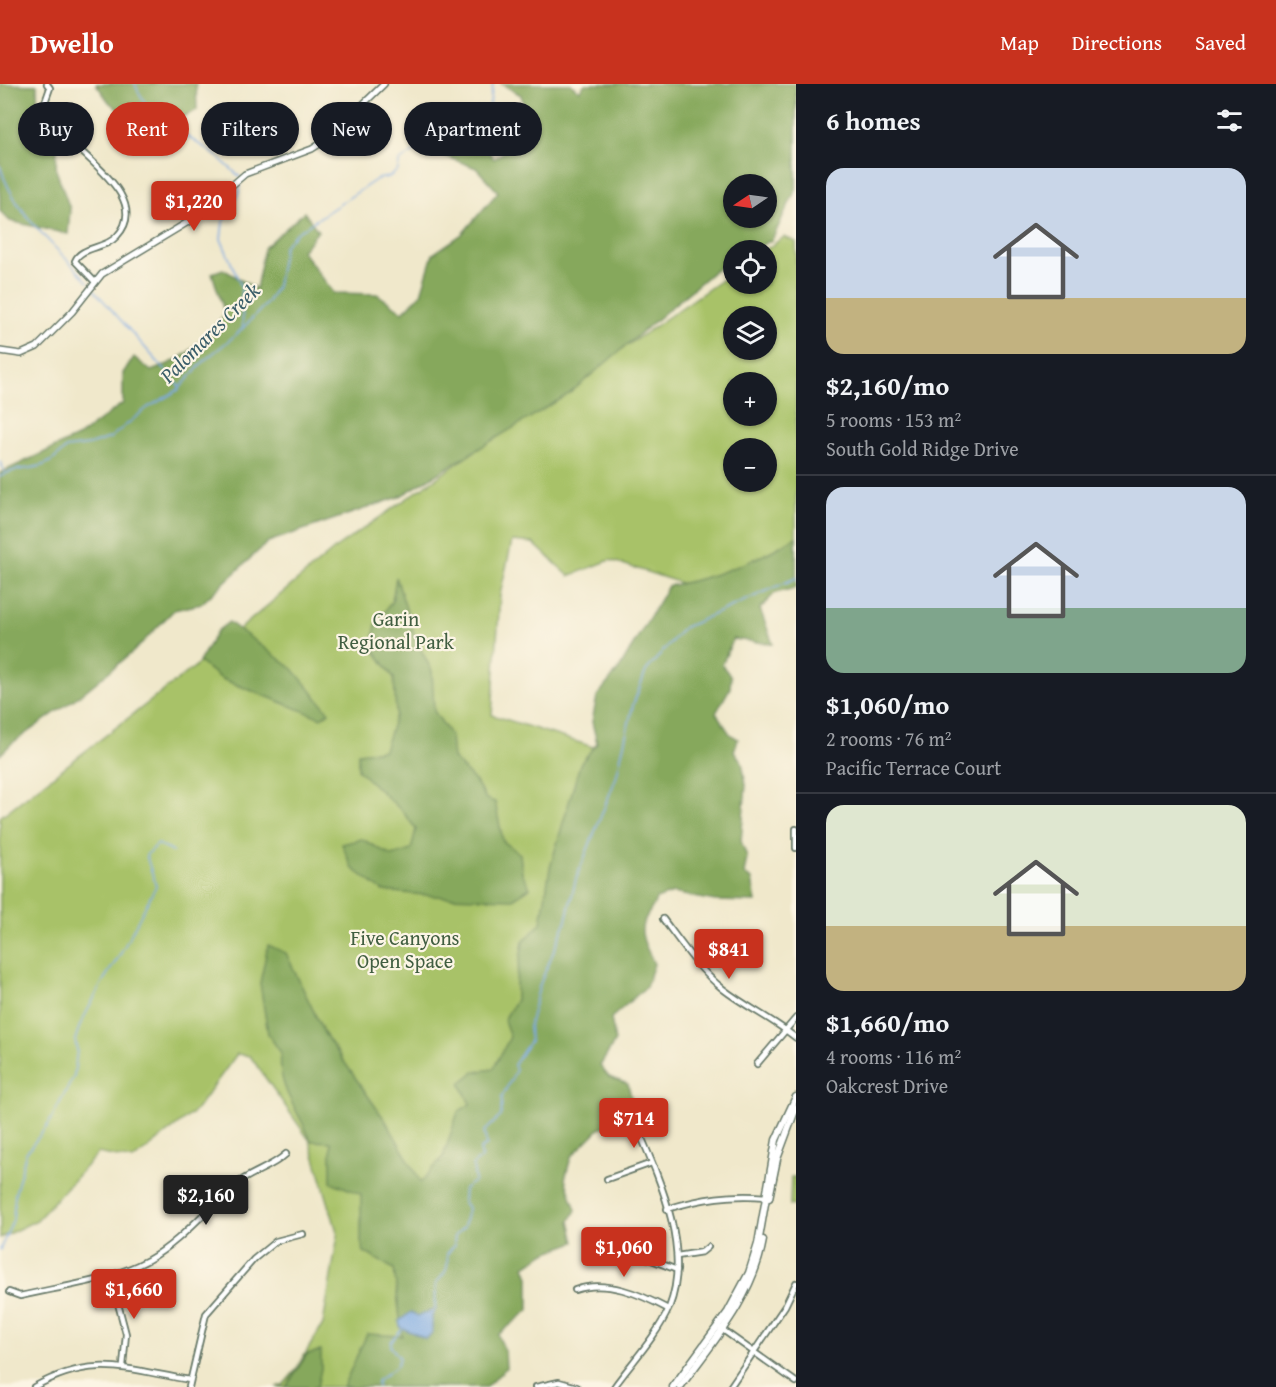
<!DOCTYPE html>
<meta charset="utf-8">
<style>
body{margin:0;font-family:"Gentium Book Plus",serif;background:#20242c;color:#f1f3f6;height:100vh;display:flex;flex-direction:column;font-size:22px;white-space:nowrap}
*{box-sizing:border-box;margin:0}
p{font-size:20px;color:#9ea1a6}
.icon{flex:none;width:33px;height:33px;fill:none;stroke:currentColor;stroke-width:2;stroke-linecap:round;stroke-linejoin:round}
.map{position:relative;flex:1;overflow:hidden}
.panel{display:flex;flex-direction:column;background:#171b24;width:480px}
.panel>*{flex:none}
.guide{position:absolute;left:18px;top:18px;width:570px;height:54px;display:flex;gap:12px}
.needle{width:39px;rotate:257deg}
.controls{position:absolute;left:723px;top:90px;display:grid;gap:12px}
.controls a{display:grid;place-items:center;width:54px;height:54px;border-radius:50%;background:#171b24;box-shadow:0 2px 4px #0004;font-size:30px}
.price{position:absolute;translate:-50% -51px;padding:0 14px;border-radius:6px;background:#c8321e;color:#fff;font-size:20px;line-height:39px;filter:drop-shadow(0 2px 3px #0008)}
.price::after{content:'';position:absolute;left:50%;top:36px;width:18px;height:14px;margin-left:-9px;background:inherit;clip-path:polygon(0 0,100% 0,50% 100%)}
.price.on{background:#222;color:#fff}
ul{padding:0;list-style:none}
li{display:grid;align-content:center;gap:12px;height:318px;padding:0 30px}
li+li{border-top:2px solid #363941}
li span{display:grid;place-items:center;height:186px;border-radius:18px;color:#555}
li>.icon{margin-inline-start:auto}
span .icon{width:108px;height:108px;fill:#fffc;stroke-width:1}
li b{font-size:26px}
h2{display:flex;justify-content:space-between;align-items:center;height:72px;padding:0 30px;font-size:26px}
.pill{padding:0 21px;border-radius:27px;background:#171b24;box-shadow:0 2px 4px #0004;font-size:21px;line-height:54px}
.pill.on{background:#c8321e;color:#fff}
header{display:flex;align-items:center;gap:36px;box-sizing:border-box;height:84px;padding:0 30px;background:#c8321e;color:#fff}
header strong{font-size:28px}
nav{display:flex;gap:33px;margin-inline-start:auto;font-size:21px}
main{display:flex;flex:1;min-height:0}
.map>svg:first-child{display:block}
.green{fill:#a8c268;stroke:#64804e;stroke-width:1.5;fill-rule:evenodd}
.forest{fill:#86a85c;stroke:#527248;stroke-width:1.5;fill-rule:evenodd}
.water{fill:#7aa9e4;stroke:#4c738c;stroke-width:1.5}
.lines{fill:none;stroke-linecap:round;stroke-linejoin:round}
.stream{stroke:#7aa9e4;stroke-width:1.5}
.minor-casing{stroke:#687969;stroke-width:8}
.tertiary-casing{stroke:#687969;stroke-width:8}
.secondary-casing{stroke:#687969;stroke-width:9}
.minor{stroke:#fff;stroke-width:4.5}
.tertiary{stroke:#fff;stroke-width:5}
.secondary{stroke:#fff;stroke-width:6}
.labels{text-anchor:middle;stroke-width:4.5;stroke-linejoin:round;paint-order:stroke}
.park-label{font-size:20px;fill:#415e41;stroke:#fcf5e5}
.water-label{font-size:21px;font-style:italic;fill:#3a5d69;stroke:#fcf5e5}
</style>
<header>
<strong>Dwello</strong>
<nav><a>Map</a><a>Directions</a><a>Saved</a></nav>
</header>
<main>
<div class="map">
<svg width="796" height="1303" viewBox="0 0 796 1303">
<rect width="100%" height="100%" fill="#fcf5e5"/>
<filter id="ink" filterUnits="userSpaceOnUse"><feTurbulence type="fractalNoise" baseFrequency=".0167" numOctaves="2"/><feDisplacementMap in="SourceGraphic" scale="12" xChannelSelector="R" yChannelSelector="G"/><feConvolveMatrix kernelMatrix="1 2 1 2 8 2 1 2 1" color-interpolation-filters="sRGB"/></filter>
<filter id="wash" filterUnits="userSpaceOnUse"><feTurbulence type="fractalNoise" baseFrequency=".008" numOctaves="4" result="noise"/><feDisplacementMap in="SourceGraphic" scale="24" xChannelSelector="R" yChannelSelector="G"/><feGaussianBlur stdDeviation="1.35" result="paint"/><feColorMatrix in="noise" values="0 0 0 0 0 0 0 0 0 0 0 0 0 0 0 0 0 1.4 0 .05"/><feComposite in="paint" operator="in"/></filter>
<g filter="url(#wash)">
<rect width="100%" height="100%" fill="#f0e8cb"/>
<!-- green -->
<g class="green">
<path d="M 784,153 L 796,158 L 796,470 L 684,500 L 610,476 L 569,492 L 533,459 L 512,457 L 500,511 L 492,631 L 609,668 L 441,1303 L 276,1303 L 283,1301 L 295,1287 L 323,1240 L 338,1151 L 310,1057 L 250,972 L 237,970 L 195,1027 L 133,1076 L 98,1069 L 37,1136 L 0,1154 L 0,733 L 197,581 L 337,463 L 733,188 L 734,200 L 766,200 L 765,166 ZM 734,232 L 766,232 L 766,266 L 734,266 ZM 734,298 L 766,298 L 766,332 L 734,332 ZM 734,364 L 766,364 L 766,398 L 734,398 Z"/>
<polygon points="791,1093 796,1093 796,1122 790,1121"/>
</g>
<!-- forest -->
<g class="forest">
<polygon points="0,0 37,1 38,32 57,63 56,86 70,125 68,150 10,137 0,127"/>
<polygon points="96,0 196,0 197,26 148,50 109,18"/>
<path d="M 502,0 L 571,0 L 579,7 L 585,0 L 796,0 L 796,105 L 772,156 L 753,166 L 734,166 L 733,177 L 714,187 L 569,310 L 399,413 L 268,458 L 201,520 L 174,526 L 133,568 L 83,609 L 11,660 L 0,671 L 0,389 L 79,352 L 123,319 L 123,289 L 134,273 L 151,287 C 189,274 199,259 225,230 L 212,189 L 223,185 L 256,205 L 264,164 L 304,128 L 318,147 L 302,167 L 334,209 L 377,210 L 403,228 L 421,210 L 433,170 L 462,150 L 498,108 L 476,84 L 442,71 L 477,53 L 494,75 L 532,47 L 521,11 ZM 766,100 L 766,134 L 734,134 L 734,100 Z"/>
<path d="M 796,453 L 796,504 L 775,509 L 760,525 L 773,560 L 733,555 L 722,581 L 731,593 L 730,604 L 716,629 L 730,650 L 738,655 L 734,667 L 742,678 L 746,701 L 741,757 L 747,773 L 744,790 L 752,795 L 756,818 L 715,817 L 673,809 L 656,815 C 653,824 648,829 644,837 C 637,850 649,868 654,880 L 646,903 L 611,934 L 615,957 L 600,982 L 609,993 L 628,1000 L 636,1034 L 600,1044 L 571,1073 L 565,1095 L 576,1126 L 570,1137 L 575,1158 L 545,1169 L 525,1182 L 529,1193 L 529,1226 L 498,1251 L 505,1267 L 506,1284 L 486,1303 L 343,1303 L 367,1250 L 402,1252 L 394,1185 L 364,1168 L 361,1158 L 361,1110 L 331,1098 L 331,1058 L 311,1057 C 298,1024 277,1006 281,969 L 268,950 L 260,899 L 268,861 L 286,869 L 324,949 L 387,1039 L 421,1098 L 443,1073 L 458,1028 L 470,1020 L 460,999 L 474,988 L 493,985 L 510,953 L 504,936 L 516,916 L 516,897 L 523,858 L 541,839 L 550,784 L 580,680 L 597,659 L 592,638 L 597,612 L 619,585 L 668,502 C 711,495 759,476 796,453 Z"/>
<polygon points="396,493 416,556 432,587 434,627 451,652 453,674 476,698 486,715 495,718 503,757 520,770 522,789 530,804 513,815 446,813 383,807 352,784 342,760 362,755 392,772 411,766 416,745 402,727 358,686 358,669 384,666 396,630 394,594 372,563 376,540 392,517"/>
<polygon points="229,538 293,585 329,628 321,634 222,595 199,578 217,547"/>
<polygon points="321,1267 321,1285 317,1303 286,1303 307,1270"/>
</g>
<!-- water -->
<polygon class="water" points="436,1225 432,1232 432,1249 426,1255 400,1243 399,1237 411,1228 418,1232"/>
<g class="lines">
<!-- stream -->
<g class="stream">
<path d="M 135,0 C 150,38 185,48 215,71 C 224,78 232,86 240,93"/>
<path d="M 0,82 C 13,129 57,163 88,198"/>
<polyline points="240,101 239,109 223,138 221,155 241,202 243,244"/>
<polyline points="94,206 180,303"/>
<polyline points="0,377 5,388"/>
<path d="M 0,393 C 22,377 38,395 66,364 L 89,361 L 110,354 L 147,324 L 178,306 L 206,275 L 237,250 L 267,219 L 277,202 L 284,162 L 295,150 L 377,95 L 389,93 L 398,86 L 399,78 L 421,63 L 458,66 L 488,32 L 493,0"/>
<polyline points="0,1166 13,1136 15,1110 26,1069 48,1041 74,992 77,966 75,956 80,941 103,897 120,871 156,802 146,771 158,760 173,768"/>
<path d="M 435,1226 L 436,1199 C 446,1189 449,1184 447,1170 L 454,1161 L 455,1151 L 464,1143 L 468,1124 L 463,1117 L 464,1105 L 475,1097 L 473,1081 L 482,1073 L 480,1065 L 487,1061 L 484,1048 L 501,1032 L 502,1013 L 516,986 L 514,981 L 530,957 L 529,942 L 540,900 L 565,840 L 576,795 L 616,694 L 633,621 L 646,587 L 683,544 L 796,494"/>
<polyline points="377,1303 377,1297 396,1283 400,1274 391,1263 391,1258 403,1244"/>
</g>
</g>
</g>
<g filter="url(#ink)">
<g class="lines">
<!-- minor casing -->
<g class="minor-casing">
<g id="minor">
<path d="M 47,0 L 50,4 L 44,21 L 48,31 C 61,38 63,48 72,58 C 92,80 149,118 117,152 C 106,165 81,162 75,177 L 94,197"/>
<polyline points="796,745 796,764"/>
<path d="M 663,835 C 681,859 699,886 723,905 C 746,923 773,935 796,954"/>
<polyline points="757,980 796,934"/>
<polyline points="607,1095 652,1079"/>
<path d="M 667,1125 C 702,1114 731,1110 767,1113"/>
<polyline points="601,1162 626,1166 677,1186"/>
<polyline points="677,1172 702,1168 708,1163"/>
<polyline points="111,1193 126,1250 123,1282"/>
<path d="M 575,1206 C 606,1195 640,1210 668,1225"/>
<path d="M 9,1208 L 20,1212 C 64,1202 109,1197 148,1176 C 182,1157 206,1125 235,1101 C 251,1088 271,1084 286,1070"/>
<polyline points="720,1244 796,1298"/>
<path d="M 34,1303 C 94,1269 128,1286 190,1296"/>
<polyline points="189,1303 206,1230 254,1175 276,1157 303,1150"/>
<polyline points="536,1303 559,1298 577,1303"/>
<path d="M 614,1303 C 632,1278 657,1252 669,1224 C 692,1166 660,1096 637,1043"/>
<polyline points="730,1303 785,1222 796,1199"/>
</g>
</g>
<!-- tertiary casing -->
<g class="tertiary-casing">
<polyline id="tertiary" points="0,267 21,270 37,263 72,228 102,190 193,135 245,90 312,65 326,56 384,0"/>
</g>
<!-- secondary casing -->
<g class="secondary-casing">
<g id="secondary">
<polyline points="769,1114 777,1075 796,1024"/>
<polyline points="673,1303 728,1228 749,1189 758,1160 776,1056 796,1013"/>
<path d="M 680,1303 C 713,1258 753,1213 763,1156"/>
</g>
</g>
<!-- minor -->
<use href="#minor" class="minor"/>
<!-- tertiary -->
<use href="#tertiary" class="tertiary"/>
<!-- secondary -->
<use href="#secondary" class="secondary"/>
</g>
</g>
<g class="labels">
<!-- park labels -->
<g class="park-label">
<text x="396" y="542">Garin<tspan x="396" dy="23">Regional Park</tspan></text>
<text x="405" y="861">Five Canyons<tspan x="405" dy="23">Open Space</tspan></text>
</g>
<!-- water labels -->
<g class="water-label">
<text transform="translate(210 249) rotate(-45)" y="7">Palomares Creek</text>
</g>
</g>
</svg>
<div class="controls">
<a><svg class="needle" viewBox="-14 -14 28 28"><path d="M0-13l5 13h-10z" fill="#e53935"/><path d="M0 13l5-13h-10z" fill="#9ea1a6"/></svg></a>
<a><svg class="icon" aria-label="locate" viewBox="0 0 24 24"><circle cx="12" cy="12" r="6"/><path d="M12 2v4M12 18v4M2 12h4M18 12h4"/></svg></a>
<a><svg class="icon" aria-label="layers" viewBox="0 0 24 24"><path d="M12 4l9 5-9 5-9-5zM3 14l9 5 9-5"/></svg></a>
<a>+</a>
<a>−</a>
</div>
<b class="price" style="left:194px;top:148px">$1,220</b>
<b class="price" style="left:729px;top:896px">$841</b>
<b class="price" style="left:634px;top:1065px">$714</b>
<b class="price on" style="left:206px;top:1142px">$2,160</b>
<b class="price" style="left:624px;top:1194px">$1,060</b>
<b class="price" style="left:134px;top:1236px">$1,660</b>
<div class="guide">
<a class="pill">Buy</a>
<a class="pill on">Rent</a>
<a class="pill">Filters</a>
<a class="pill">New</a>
<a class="pill">Apartment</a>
</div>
</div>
<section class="panel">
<h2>6 homes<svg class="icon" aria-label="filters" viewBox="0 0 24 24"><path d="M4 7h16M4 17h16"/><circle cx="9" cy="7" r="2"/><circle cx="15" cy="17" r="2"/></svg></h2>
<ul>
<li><span style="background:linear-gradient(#c9d6e8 70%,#c2b280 0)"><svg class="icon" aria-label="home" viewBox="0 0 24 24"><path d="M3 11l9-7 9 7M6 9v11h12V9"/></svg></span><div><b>$2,160/mo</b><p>5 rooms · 153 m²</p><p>South Gold Ridge Drive</p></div></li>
<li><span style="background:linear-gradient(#c9d6e8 65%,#7fa58c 0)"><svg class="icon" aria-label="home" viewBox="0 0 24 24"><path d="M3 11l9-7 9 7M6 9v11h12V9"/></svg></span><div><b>$1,060/mo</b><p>2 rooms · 76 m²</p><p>Pacific Terrace Court</p></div></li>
<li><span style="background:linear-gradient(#dfe7d0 65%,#c2b280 0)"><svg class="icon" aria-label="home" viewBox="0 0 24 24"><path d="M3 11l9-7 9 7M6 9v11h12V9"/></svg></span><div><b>$1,660/mo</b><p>4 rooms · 116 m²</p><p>Oakcrest Drive</p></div></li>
</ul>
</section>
</main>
